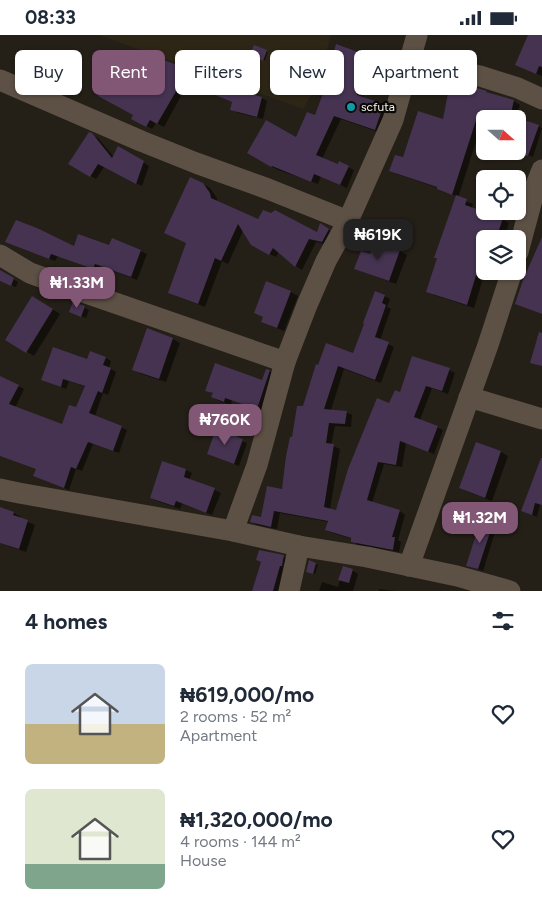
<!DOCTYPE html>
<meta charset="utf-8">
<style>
body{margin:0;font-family:Figtree,sans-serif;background:#f6f6f7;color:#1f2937;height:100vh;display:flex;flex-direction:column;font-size:19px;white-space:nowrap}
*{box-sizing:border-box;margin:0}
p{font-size:16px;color:#747a83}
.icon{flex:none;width:28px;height:28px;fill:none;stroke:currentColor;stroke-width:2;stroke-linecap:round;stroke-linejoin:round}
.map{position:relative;height:556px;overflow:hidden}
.side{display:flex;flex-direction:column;background:#fff;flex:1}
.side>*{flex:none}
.hud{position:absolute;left:15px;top:15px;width:512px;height:45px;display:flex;gap:10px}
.needle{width:32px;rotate:111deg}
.tools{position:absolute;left:476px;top:75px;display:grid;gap:10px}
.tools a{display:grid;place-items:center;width:50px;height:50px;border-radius:8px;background:#fff;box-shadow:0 1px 4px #0004;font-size:25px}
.price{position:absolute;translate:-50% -42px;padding:0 11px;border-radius:10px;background:#825776;color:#fff;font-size:16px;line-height:32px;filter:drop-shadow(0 1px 2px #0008)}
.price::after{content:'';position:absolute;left:50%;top:30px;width:15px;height:11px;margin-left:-8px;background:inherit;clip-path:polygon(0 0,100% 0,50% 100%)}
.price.on{background:#222;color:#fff}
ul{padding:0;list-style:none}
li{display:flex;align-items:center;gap:15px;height:125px;padding:0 25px}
li span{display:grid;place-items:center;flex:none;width:140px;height:100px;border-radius:8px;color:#555}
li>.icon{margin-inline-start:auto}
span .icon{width:60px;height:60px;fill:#fffc;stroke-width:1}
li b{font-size:21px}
h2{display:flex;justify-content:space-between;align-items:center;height:60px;padding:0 25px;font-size:21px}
.pill{padding:0 18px;border-radius:8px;background:#fff;box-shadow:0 1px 4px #0004;font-size:18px;line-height:45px}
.pill.on{background:#825776;color:#fff}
.status{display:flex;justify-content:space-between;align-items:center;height:35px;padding:0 25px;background:#fff;direction:ltr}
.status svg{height:14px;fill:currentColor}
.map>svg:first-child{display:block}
.education{fill:#2d2616}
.shadow{fill:#0007}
.building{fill:#453351}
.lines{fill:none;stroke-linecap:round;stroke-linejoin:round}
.minor{stroke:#5d5045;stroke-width:21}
.culture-dot{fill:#0f9aa8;stroke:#0b0906;stroke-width:2}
.labels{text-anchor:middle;stroke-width:4.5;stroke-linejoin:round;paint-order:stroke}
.poi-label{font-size:12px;fill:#f7f4ef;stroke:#0b0906;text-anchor:start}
</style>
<div class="status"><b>08:33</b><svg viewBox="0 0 49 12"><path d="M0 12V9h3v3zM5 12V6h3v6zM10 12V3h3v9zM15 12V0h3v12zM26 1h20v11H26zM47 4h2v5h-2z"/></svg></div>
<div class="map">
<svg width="542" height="556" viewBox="0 0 542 556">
<rect width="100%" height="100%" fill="#241f17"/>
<!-- education -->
<polygon class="education" points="99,0 331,0 318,49 303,74"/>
<!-- shadow -->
<g class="shadow">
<polygon points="529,0 542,0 542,41 521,32"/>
<polygon points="254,12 268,17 265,26 253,21"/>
<polygon points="366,21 372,24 363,63 384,70 390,74 381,98 341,84 322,124 339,130 348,132 354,135 347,153 321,141 318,149 278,135 248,118 296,103 316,82"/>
<polygon points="158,39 233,52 239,56 238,57 262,63 267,66 263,84 238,78 232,74 234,67 188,48 164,92 156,88 152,94 133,83"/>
<polygon points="490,60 514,66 520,70 516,83 517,84 507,84 485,78 458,163 473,169 472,174 502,184 509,188 504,204 485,204 485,236 497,236 494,243 484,240 474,273 434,260 427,256 457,161 444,157 438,154 438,153 397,139 391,135 444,86"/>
<polygon points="518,84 542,93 533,122 515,116 518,116"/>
<polygon points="89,99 98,103 114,122 119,112 149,131 142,151 104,132 96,144 70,129"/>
<polygon points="203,149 210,153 217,163 217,168 259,186 317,199 321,190 335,199 329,210 316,207 302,235 296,231 279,217 276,222 259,214 243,196 228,229 222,226 205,272 176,261 169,257 187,208"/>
<polygon points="376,208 400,216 407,220 396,249 363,237 356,233 371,221"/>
<polygon points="13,210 74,213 110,212 141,216 147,219 137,245 101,231 99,237 58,221 55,226"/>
<polygon points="0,236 18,247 16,252 0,246"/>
<polygon points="267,248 291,257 298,261 284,296 262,287 264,282"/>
<polygon points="384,261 390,264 387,272 391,274 380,305 394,312 381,348 344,334 331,375 346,377 352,380 351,392 335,391 331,410 340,414 330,474 337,476 390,370 401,358 449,335 455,338 448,359 432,353 420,385 443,395 434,419 406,408 402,432 384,429 372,468 400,476 405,480 398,505 401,507 399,517 358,510 352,506 352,504 333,498 327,495 329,487 280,478 277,494 257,490 251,486 262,483 283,455 293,403 304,373 317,330 354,319"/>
<polygon points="33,262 60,279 34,321 7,305"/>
<polygon points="74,268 89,275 86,283 75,279"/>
<polygon points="148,295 173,304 180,308 166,347 141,339 134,334"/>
<polygon points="91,318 106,323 111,326 109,333 116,337 108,360 103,358 95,381 127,395 119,418 93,409 82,436 76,434 69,455 35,441 37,434 0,393 0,342 24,354 15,373 63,390 77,374 86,352 69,346 66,354 48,347 88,326"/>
<polygon points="269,336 276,340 264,377 232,365 231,370 219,366 213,362 214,359 207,355 263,347"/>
<polygon points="217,396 247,408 239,431 213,421"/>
<polygon points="477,408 501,417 508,421 492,466 468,457 461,453"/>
<polygon points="542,422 542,470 540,470 537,482 523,475"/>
<polygon points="186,435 192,438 189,445 215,455 221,458 212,480 182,469 180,474 157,466 151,463"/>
<polygon points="2,474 14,478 21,482 20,484 35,490 26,517 0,508 0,477"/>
<polygon points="482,485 497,491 483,536 472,532"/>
<polygon points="284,522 290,525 280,556 253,556"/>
<polygon points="310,527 318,530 315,539 307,537"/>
<polygon points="343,533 352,535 358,539 353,556 319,556 322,547 338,552"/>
<polygon points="379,554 397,556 379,556"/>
</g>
<!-- building -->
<g class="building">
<polygon points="528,0 542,0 542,32 539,31 536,39 515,30"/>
<polygon points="336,9 366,20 357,60 384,69 375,95 334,81 316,120 338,129 339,126 349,131 340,150 314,139 311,147 272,131 271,132 247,118 266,85 296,102 307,77 315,80 329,42 327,41"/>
<polygon points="254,10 267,15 263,26 249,21"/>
<polygon points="164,25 198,38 199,37 234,51 232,54 262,62 257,82 230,75 232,67 182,46 157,89 150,85 146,92 131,84 133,80 98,61 117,26 153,45 157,37 159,38"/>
<polygon points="450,48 477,53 487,56 486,57 514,65 510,83 479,76 452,160 437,154 437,152 389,136 395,120 403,122 418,76 443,84"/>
<polygon points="518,83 539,90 528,121 518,117"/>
<polygon points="89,97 92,98 112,123 118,111 144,126 136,149 98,129 90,142 68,129"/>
<polygon points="190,142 203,148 210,158 211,163 258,184 263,175 271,178 275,175 317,197 320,188 329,194 322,207 309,204 295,232 273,213 269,220 251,210 238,189 221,226 215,223 198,269 168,258 186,208 164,198"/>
<polygon points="456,160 467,164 465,170 503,183 496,204 485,204 485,239 477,237 467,270 426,257 437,223 434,223"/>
<polygon points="16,185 37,193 74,211 78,199 109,210 112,203 141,215 131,242 95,229 93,234 51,219 49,224 5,207"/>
<polygon points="542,202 542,279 515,269 523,245"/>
<polygon points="375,206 400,215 389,246 354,234 361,216 370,219"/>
<polygon points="0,235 14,243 11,251 0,246"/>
<polygon points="266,246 291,256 277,293 261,287 263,282 254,278"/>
<polygon points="375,256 385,260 382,268 386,270 375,302 389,307 375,345 338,331 324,374 347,376 345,389 329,388 326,408 334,409 324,472 336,475 348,434 377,363 389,368 395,355 400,357 412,321 450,333 442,356 426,351 414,382 438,391 428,417 400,406 396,430 378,427 367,465 400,475 392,502 395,502 393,515 351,507 351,503 325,495 328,486 274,476 271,492 250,487 252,480 261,482 267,451 282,454 286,421 290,402 292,402 297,371 303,371 316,329 318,330 326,308 353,318 364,289 363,288"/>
<polygon points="32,261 53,274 26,318 5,305"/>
<polygon points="73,267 85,271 81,282 69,277"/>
<polygon points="147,293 173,303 159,344 132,335"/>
<polygon points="539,297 542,298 542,331 530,328"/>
<polygon points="53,312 87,324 90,316 106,322 103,330 111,333 102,358 98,356 89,378 122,391 113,416 88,407 76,434 71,432 64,453 33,441 36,434 0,421 0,341 19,350 9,369 62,389 69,370 76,372 85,351 63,344 61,352 41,345"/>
<polygon points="215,328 262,345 266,334 270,335 257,374 225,363 224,367 211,362 213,358 205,356"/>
<polygon points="216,394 243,404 234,429 207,419"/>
<polygon points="476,407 501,416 485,463 459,453"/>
<polygon points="541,423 542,423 542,470 535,468 532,480 521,476"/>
<polygon points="162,426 186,434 184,442 215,453 206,478 176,466 174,471 150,463"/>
<polygon points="0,472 14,477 13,480 28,485 19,514 0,508"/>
<polygon points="481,484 493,488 478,534 466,531"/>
<polygon points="259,515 284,520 282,531 280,531 273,556 252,556 261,527 256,525"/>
<polygon points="309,525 316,528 313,539 306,537"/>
<polygon points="343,531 353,534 349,548 338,545"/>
</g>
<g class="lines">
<!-- minor -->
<g class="minor">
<polyline points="405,42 417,0"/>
<polyline points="0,45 141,106 196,128 268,154 348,186"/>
<polyline points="518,217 536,150 542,135"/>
<polyline points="0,220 30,238 66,251 285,327"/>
<polyline points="469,362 542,384"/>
<polyline points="0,454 19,458 233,496 299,511 367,522 457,541 510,556"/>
<polyline points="233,496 257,430 285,327 307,270 326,226 348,186 393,85 405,42 420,36 437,32 480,41 518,53 542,64"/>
<polyline points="409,531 488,310 512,236"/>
<polyline points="289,556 299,511"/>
</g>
</g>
<!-- markers -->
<circle class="culture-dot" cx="351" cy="72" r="5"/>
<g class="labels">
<!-- poi labels -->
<g class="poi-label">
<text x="361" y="76">scfuta</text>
</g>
</g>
</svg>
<div class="tools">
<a><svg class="needle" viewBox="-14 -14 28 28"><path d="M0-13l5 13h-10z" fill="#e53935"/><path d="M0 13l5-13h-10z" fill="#747a83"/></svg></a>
<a><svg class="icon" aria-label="locate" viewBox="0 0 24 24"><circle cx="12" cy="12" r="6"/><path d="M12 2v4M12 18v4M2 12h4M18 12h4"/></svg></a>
<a><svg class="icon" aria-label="layers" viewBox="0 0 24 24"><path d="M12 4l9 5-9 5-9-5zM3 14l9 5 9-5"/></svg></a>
</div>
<b class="price on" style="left:378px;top:226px">₦619K</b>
<b class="price" style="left:77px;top:274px">₦1.33M</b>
<b class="price" style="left:225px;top:411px">₦760K</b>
<b class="price" style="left:480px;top:509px">₦1.32M</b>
<div class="hud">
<a class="pill">Buy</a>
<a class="pill on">Rent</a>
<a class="pill">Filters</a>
<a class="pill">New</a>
<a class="pill">Apartment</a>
</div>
</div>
<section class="side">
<h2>4 homes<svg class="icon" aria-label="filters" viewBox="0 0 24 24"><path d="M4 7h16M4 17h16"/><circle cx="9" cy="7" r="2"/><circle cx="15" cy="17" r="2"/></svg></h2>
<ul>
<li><span style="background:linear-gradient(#c9d6e8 60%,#c2b280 0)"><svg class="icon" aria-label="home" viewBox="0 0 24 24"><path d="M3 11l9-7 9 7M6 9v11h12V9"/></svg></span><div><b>₦619,000/mo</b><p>2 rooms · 52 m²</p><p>Apartment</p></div><svg class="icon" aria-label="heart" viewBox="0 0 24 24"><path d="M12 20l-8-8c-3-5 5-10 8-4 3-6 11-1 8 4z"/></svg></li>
<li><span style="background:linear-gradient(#dfe7d0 75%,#7fa58c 0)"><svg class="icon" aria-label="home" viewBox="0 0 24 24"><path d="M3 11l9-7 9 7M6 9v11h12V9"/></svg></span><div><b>₦1,320,000/mo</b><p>4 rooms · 144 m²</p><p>House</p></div><svg class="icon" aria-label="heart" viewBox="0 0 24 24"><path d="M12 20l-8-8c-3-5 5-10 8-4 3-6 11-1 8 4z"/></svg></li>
</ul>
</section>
